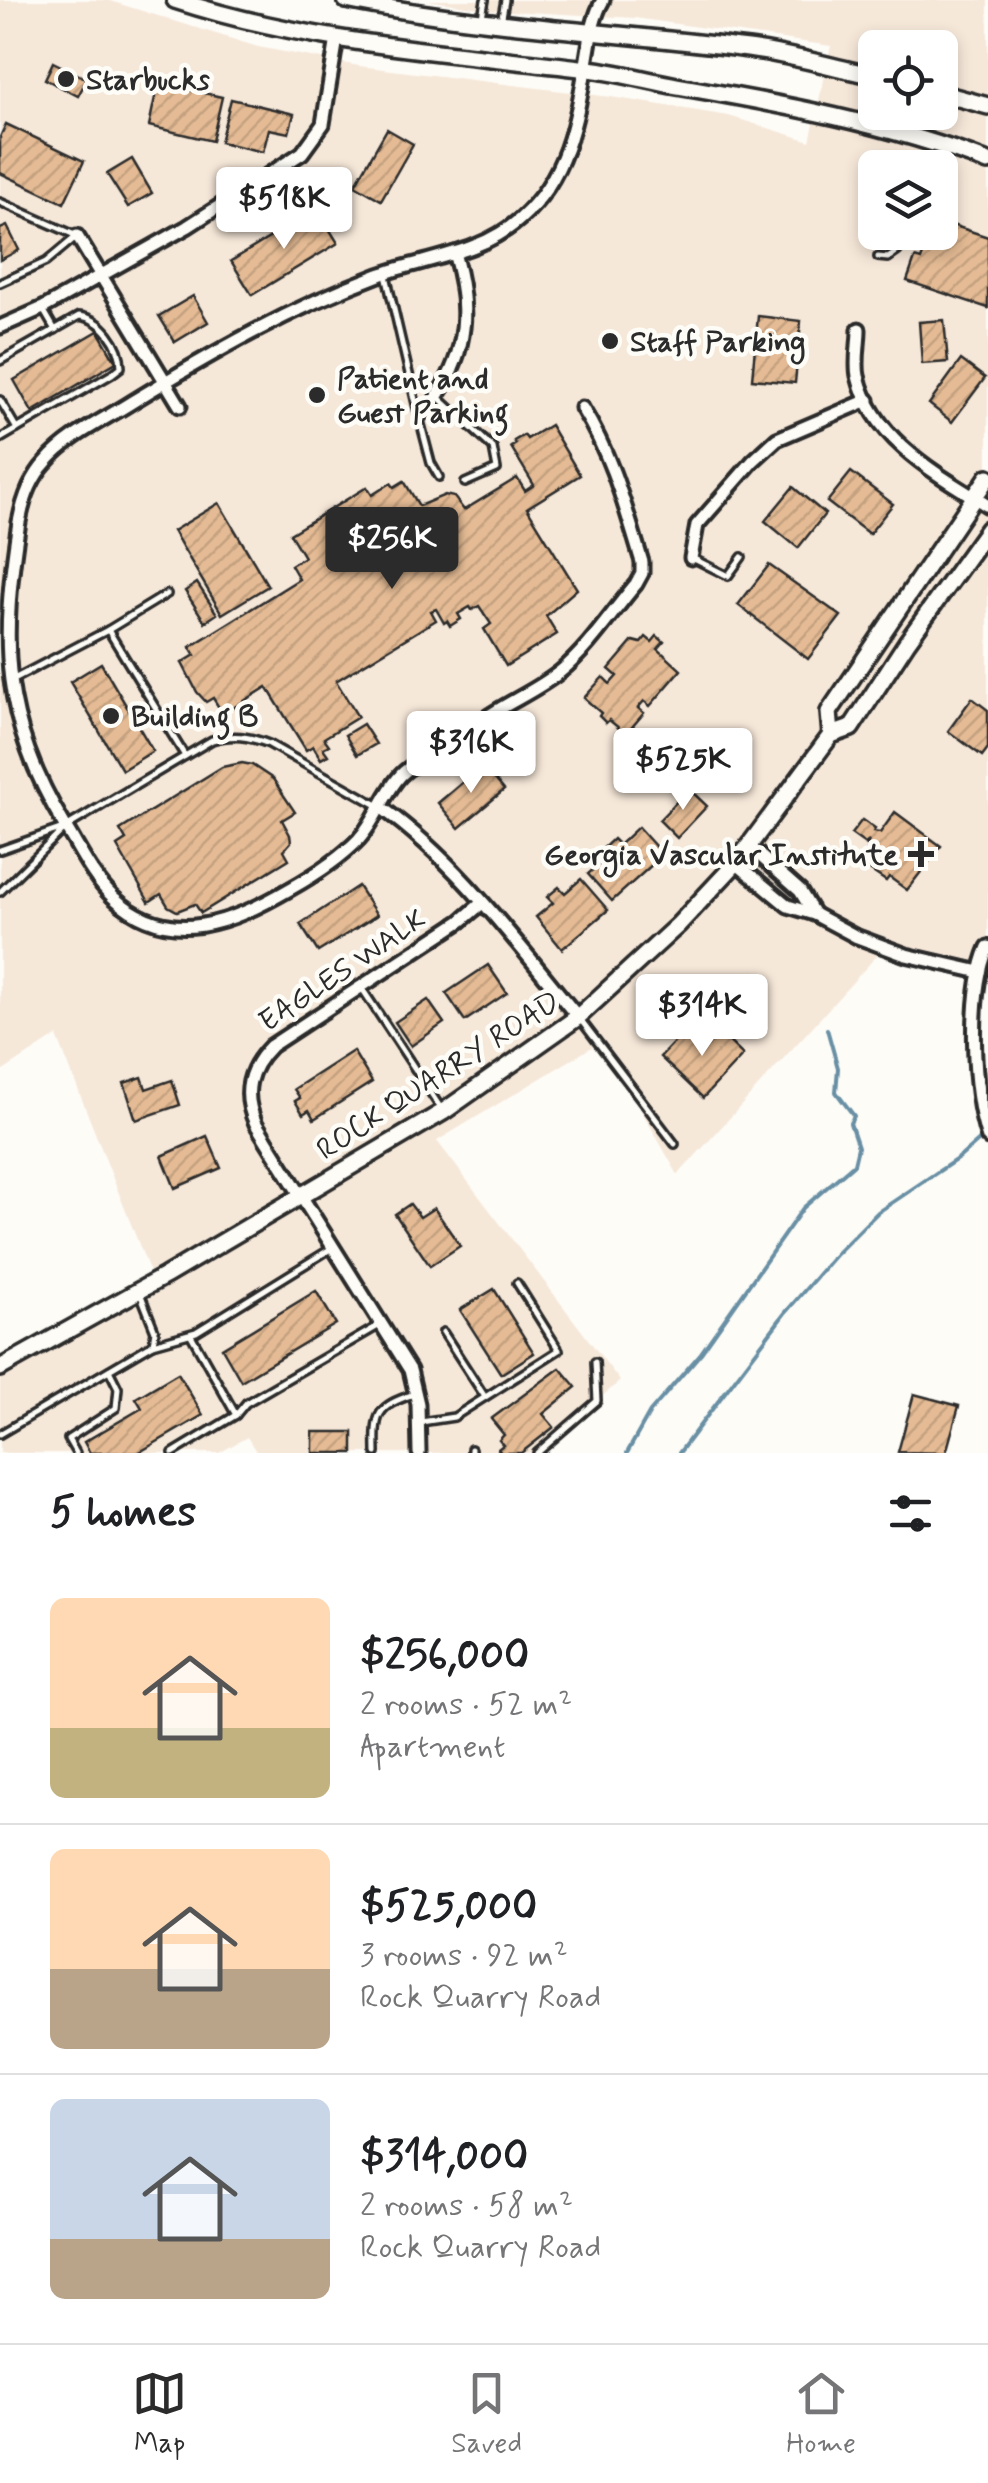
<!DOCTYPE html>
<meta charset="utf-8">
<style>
body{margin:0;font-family:Mynerve,sans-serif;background:#f2f2f2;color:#202124;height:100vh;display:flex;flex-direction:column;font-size:38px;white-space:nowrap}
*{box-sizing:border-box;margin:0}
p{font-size:32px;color:#757577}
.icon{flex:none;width:55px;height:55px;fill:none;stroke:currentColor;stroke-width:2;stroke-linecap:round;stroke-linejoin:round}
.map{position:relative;height:1453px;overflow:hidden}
.sheet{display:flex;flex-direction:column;background:#fff;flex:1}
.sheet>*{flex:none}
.controls{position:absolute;left:858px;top:30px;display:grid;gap:20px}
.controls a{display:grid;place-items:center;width:100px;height:100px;border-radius:15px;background:#fff;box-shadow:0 5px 15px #0003;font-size:50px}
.price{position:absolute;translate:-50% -85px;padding:0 22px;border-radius:10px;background:#fff;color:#222;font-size:32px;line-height:65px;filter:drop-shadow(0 2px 5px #0008)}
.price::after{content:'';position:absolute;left:50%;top:60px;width:30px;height:22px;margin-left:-15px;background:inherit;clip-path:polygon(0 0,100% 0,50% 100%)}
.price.active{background:#2b2b2b;color:#fff}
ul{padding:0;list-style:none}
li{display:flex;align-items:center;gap:30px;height:250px;padding:0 50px}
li+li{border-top:2px solid #e0e0e0}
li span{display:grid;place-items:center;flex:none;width:280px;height:200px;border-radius:15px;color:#555}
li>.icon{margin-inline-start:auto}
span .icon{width:120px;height:120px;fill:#fffc;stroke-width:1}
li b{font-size:42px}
h2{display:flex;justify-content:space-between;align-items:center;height:120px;padding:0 50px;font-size:42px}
.tabs{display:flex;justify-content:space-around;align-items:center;height:140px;border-top:2px solid #e0e0e0;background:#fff;font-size:28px;color:#757577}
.tabs a{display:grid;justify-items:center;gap:5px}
.tabs .active{color:#2b2b2b}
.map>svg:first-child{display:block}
.built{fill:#f6e8d9;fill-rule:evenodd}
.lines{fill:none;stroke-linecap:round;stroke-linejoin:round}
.stream{stroke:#698fa4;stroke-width:4}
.building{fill:url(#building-hatch);stroke:#2b2b2b;stroke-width:2.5}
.lane-casing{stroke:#2b2b2b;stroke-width:12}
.street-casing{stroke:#2b2b2b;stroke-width:19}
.secondary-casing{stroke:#2b2b2b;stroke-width:22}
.lane{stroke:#fdfcf7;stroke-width:5}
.street{stroke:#fdfcf7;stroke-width:11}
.secondary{stroke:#fdfcf7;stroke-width:15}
.poi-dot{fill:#2b2b2b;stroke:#fdfcf7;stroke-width:4}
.labels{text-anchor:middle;stroke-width:9;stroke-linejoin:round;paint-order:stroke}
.poi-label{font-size:30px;font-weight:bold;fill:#2b2b2b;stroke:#fdfcf7;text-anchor:start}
.street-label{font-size:30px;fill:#2b2b2b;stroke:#fdfcf7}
</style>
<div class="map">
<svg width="988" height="1453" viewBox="0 0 988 1453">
<defs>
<pattern id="building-hatch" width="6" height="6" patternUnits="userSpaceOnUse" patternTransform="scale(2.5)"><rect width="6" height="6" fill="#e4bb94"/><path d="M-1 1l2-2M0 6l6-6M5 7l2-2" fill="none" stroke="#c4a180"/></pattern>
</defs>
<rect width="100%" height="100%" fill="#fdfcf7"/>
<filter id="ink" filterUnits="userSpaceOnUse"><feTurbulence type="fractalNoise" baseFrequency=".01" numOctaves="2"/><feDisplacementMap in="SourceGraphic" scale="20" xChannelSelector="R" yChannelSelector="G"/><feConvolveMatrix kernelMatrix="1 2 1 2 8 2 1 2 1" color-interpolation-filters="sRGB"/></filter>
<g filter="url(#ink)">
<!-- built -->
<path class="built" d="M 0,0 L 107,0 L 258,47 L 359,66 L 611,97 L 729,116 L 810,141 L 831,46 L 635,18 L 492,10 L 428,0 L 988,0 L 988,983 L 880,952 L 678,1175 L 602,1041 L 437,1141 L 620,1381 L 536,1453 L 257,1453 L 247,1437 L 219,1453 L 0,1453 L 0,1372 L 153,1280 L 57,1036 L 0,1073 ZM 875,48 L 940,48 L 940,112 L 875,112 ZM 875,168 L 940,168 L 940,232 L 875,232 Z"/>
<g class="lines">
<!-- stream -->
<g class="stream">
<polyline points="627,1453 650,1412 701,1353 803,1208 854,1164 858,1147 850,1123 854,1116 836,1092 838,1068 827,1029"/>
<polyline points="679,1453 785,1313 836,1254 878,1212 960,1157 985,1135"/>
</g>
</g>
<!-- building -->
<g class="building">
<polygon points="53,62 87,79 78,96 45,79"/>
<polygon points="158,83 222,97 212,141 149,126"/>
<polygon points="231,99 294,114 289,133 269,129 263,152 220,142"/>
<polygon points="6,124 84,161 64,203 0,173 0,137"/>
<polygon points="387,129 413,144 381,200 355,185"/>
<polygon points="132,159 152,193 128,207 107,174"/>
<polygon points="317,209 338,243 252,295 231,261"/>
<polygon points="940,221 988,237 988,308 907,281 915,258 921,260 927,244 920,241 923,232 940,232"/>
<polygon points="7,226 19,250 0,260 0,229"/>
<polygon points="193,296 208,322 175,342 159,316"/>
<polygon points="758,316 801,321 795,383 752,379"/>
<polygon points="944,320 948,362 922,364 919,322"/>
<polygon points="98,331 116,362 32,412 14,380"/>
<polygon points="961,360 985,378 952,422 929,404"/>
<polygon points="550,425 580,475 527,508 577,589 546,616 557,634 506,666 484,629 491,624 479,606 472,610 470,607 458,614 461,619 450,626 447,621 444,623 436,609 431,611 436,620 336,681 358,717 324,738 329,745 323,748 328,755 321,759 313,746 306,750 267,687 223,714 213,698 206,702 197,692 182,663 195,655 190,647 299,579 291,565 304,557 290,534 367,487 372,495 391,483 394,487 404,481 419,506 445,495 454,497 464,510 517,478 525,491 534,485 511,447 516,444 514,441 524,435 527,439"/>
<polygon points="851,472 893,504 869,534 827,502"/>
<polygon points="793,487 825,514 798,548 765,521"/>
<polygon points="219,503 268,586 222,614 173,531"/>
<polygon points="769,565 841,616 808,659 738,605"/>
<polygon points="197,583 217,614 205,622 185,591"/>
<polygon points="657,636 664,642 658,649 681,670 650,706 644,701 638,708 644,713 626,734 609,720 606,723 599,716 601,713 584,698 603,677 610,684 617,676 609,669 633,641 641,643 646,637 652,642"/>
<polygon points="101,663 153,751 122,770 70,682"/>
<polygon points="972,698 988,710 988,748 982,756 948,731"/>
<polygon points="363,724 376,744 357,755 345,735"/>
<polygon points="242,763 252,765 273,779 295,812 282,820 290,835 291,842 284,850 289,859 201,913 195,904 177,911 168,906 161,894 149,902 117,846 126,840 120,830 222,767"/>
<polygon points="483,765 504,790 459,828 438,803"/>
<polygon points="689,789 707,806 677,838 659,820"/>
<polygon points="895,812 941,846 907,890 889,877 886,881 859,863 870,847 867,845 869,841 865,844 851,834 862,820 875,829 873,832 880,833"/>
<polygon points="638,827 663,855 612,901 588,874 605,859 599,852 613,839 619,845"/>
<polygon points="581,879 608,910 562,949 536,917 553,903 547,897 559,887 565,893"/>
<polygon points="358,886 377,915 318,952 300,924"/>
<polygon points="488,965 507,993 465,1021 446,993"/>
<polygon points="428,1000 444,1023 411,1046 395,1022"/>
<polygon points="697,1026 706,1034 714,1027 743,1055 703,1098 660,1057 680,1036 684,1040"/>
<polygon points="353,1051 372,1082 314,1119 309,1110 303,1114 295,1101 300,1098 294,1089"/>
<polygon points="142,1077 146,1089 172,1080 180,1105 136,1120 124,1083"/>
<polygon points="207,1136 221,1168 175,1188 162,1156"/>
<polygon points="410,1204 420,1217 434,1208 460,1246 430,1266 395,1214"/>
<polygon points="494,1289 534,1353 501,1374 460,1310"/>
<polygon points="316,1291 336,1324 241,1381 222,1348"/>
<polygon points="560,1368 576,1387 543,1414 554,1427 521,1453 501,1453 498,1449 503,1445 499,1440 504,1435 491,1419"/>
<polygon points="178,1373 203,1415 138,1453 90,1453 84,1442 142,1408 136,1398"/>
<polygon points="914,1394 959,1406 946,1453 898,1452"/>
<rect x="313" y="1432" width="40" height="21"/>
</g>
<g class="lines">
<!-- lane casing -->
<g class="lane-casing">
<g id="lane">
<polyline points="482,17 485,0"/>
<polyline points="501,22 505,0"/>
<polyline points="0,202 77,236 46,262 0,283"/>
<polyline points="878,257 888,258 898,251"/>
<polyline points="386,275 420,421"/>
<polyline points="44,311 55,330"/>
<path d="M 0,361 L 79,316 C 102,318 121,345 121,367 L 112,374 L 17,429"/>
<polyline points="0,400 17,429 0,439"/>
<polyline points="439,477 431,463 420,421 437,396 493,448 497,469 465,483"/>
<polyline points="694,559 728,576 742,557"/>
<polyline points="108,630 167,594"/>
<polyline points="12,680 108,630 185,756"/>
<polyline points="0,850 63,828"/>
<path d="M 0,892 L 66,827 L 212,740 C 233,734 248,736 269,744 L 379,806"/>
<polyline points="363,990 442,1110"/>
<polyline points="580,1019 675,1144"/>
<polyline points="443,1332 485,1397"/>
<polyline points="191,1335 236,1415"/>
<polyline points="153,1344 196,1332 332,1248"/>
<polyline points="421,1422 454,1417 559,1350 517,1283"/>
<polyline points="0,1434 153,1344 155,1331 140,1293"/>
<polyline points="76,1453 68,1439 116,1408 118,1388 109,1370"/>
<polyline points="173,1453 236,1415 246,1403 378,1326"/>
<path d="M 376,1453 C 375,1413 376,1407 414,1394"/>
<polyline points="471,1453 471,1449"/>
<polyline points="537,1453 597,1401 595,1362"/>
</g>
</g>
<!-- street casing -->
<g class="street-casing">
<g id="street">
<polyline points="77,236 180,406"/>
<polyline points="0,327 43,308 187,227 302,153 323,124 337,38"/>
<path d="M 859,329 C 859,344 855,362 858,376 C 873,440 937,474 988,506"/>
<path d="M 437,396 C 468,350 470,306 454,253"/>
<path d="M 582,408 C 613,458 625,507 642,562 L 642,573 L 636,584 C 613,611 588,649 561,671 C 537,691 505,703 480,722 C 470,730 462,740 451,747 C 435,757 414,761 401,775 C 384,793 376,820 359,839 C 339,860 315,875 290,889 C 233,922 170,950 113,897 C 93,878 80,850 65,826 C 1,719 0,643 19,522 C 23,501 31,478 46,462 C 68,436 104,420 132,402 C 212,353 291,308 379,275 C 426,258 481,254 520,219 C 567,177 576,123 586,64 C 590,42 592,19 603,0"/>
<polyline points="691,558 697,525 753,461 777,439 868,400"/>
<path d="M 382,808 C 460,864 517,944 578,1017"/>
<polyline points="749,846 800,891 814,914"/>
<polyline points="736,863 788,906 814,914 855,936 906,955 980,972"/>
<path d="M 988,947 C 968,992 972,1092 988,1138"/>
<path d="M 419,1453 L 418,1404 L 410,1370 L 256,1124 C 242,1094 248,1069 271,1046 L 461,921 L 482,903"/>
</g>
</g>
<!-- secondary casing -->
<g class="secondary-casing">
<g id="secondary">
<path d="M 175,0 C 306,43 443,52 580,68 C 613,71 645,80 677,86 C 782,104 889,124 988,162"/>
<path d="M 346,0 C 478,27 614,31 748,49 C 792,55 832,67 875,76"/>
<polyline points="940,93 988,106"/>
<polyline points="831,735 829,712 988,477"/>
<polyline points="0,1368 165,1276 443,1112 578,1017 678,925 736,863 831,735 851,728 907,642 988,529"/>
</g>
</g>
<!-- lane -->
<use href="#lane" class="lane"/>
<!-- street -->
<use href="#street" class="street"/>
<!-- secondary -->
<use href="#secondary" class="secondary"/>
</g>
</g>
<!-- markers -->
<g class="poi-dot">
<circle cx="66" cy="79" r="10"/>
<circle cx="610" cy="341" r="10"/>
<circle cx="317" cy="395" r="10"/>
<circle cx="111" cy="716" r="10"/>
<path d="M916 839h10v10h10v10h-10v10h-10v-10h-10v-10h10z"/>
</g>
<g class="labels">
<!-- poi labels -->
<g class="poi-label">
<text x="86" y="89">Starbucks</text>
<text x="630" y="351">Staff Parking</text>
<text x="337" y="388">Patient and<tspan x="337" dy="34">Guest Parking</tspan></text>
<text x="131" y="726">Building B</text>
<text x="898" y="864" text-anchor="end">Georgia Vascular Institute</text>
</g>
<!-- street labels -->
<g class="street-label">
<text transform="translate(342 970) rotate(-34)" y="10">EAGLES WALK</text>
<text transform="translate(438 1075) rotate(-33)" y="10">ROCK QUARRY ROAD</text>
</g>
</g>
</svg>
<div class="controls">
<a><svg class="icon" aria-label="locate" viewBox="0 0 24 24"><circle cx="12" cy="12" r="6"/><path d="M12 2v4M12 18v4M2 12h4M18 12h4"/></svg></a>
<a><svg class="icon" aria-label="layers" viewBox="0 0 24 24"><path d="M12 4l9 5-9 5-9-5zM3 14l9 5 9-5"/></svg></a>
</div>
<b class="price" style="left:284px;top:252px">$518K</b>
<b class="price active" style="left:392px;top:592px">$256K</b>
<b class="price" style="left:471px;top:796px">$316K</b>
<b class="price" style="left:683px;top:813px">$525K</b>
<b class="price" style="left:702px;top:1059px">$314K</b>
</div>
<section class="sheet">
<h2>5 homes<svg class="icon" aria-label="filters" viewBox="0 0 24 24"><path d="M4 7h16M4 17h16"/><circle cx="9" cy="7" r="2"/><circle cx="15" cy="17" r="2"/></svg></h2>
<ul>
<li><span style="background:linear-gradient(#ffd9b3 65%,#c2b280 0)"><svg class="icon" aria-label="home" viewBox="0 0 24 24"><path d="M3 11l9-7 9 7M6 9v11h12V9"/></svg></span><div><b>$256,000</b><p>2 rooms · 52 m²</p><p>Apartment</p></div></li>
<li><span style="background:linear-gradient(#ffd9b3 60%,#b9a48a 0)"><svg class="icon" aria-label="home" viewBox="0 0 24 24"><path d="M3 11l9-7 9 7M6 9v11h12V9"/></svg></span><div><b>$525,000</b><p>3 rooms · 92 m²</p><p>Rock Quarry Road</p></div></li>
<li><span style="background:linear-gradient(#c9d6e8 70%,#b9a48a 0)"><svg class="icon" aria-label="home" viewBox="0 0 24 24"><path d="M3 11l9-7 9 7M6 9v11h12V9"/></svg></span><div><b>$314,000</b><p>2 rooms · 58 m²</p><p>Rock Quarry Road</p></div></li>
</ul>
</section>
<nav class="tabs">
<a class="active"><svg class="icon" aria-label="map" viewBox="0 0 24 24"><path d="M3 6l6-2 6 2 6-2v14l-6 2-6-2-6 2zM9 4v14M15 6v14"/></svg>Map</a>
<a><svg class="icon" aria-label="saved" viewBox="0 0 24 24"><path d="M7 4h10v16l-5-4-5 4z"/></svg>Saved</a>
<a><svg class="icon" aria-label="home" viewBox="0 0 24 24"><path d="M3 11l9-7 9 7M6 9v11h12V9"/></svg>Home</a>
</nav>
